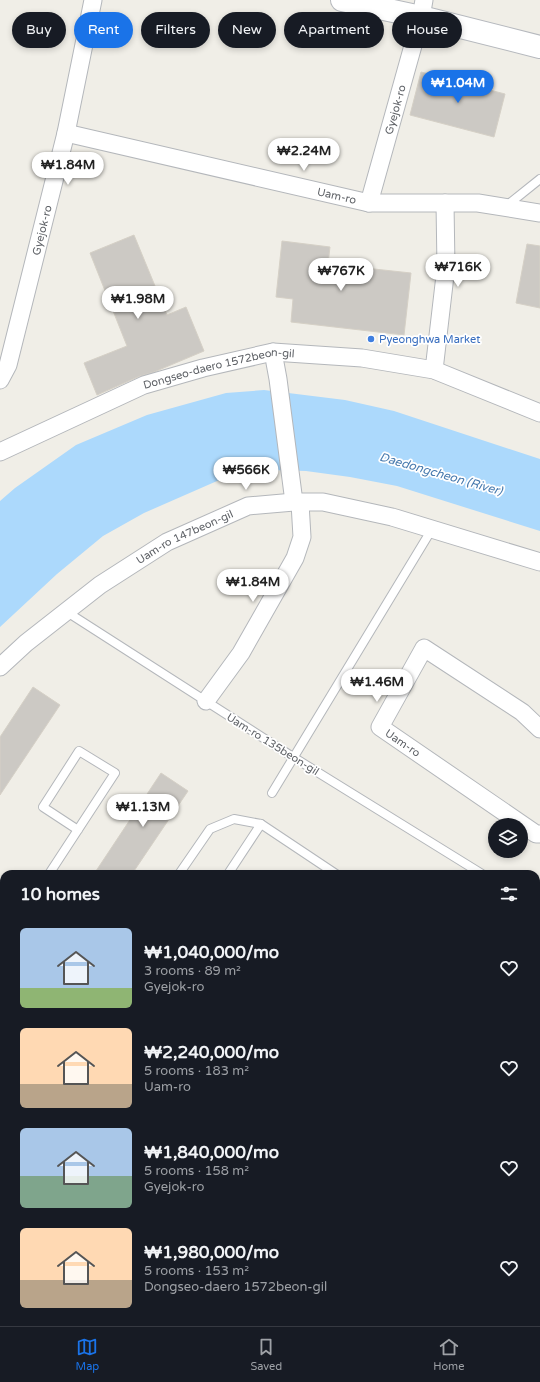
<!DOCTYPE html>
<meta charset="utf-8">
<style>
body{margin:0;font-family:"Varela Round",sans-serif;background:#242831;color:#f1f3f6;height:100vh;display:flex;flex-direction:column;font-size:15px;white-space:nowrap}
*{box-sizing:border-box;margin:0}
p{font-size:13px;color:#9ea1a6}
.icon{flex:none;width:22px;height:22px;fill:none;stroke:currentColor;stroke-width:2;stroke-linecap:round;stroke-linejoin:round}
.map{position:relative;flex:1;overflow:hidden}
.drawer{position:absolute;left:0px;top:870px;width:540px;height:456px;display:flex;flex-direction:column;background:#171b24;border-radius:12px 12px 0 0;box-shadow:0 2px 6px #0003}
.drawer>*{flex:none}
.hud{position:absolute;left:12px;top:12px;width:516px;height:36px;display:flex;gap:8px}
.fabs{position:absolute;left:488px;top:818px;display:grid;gap:8px}
.fabs a{display:grid;place-items:center;width:40px;height:40px;border-radius:50%;background:#171b24;box-shadow:0 2px 6px #0003;font-size:20px}
.price{position:absolute;translate:-50% -34px;padding:0 9px;border-radius:14px;background:#fff;color:#222;font-size:13px;line-height:26px;filter:drop-shadow(0 1px 2px #0008)}
.price::after{content:'';position:absolute;left:50%;top:24px;width:12px;height:9px;margin-left:-6px;background:inherit;clip-path:polygon(0 0,100% 0,50% 100%)}
.price.current{background:#1a73e8;color:#fff}
ul{padding:0;list-style:none}
li{display:flex;align-items:center;gap:12px;height:100px;padding:0 20px}
li span{display:grid;place-items:center;flex:none;width:112px;height:80px;border-radius:6px;color:#555}
li>.icon{margin-inline-start:auto}
span .icon{width:48px;height:48px;fill:#fffc;stroke-width:1}
li b{font-size:17px}
h2{display:flex;justify-content:space-between;align-items:center;height:48px;padding:0 20px;font-size:17px}
.pill{padding:0 14px;border-radius:18px;background:#171b24;box-shadow:0 2px 6px #0003;font-size:14px;line-height:36px}
.pill.current{background:#1a73e8;color:#fff}
.tab-bar{display:flex;justify-content:space-around;align-items:center;height:56px;border-top:1px solid #363941;background:#171b24;font-size:11px;color:#9ea1a6}
.tab-bar a{display:grid;justify-items:center;gap:2px}
.tab-bar .current{color:#1a73e8}
.map>svg:first-child{display:block}
.water{fill:#acd9fc}
.building{fill:#ccc9c4;stroke:#d5d0c6}
.lines{fill:none;stroke-linecap:round;stroke-linejoin:round}
.lane-casing{stroke:#b4b7bb;stroke-width:10}
.street-casing{stroke:#b4b7bb;stroke-width:19}
.secondary-casing{stroke:#b6b9be;stroke-width:24}
.lane{stroke:#fff;stroke-width:8}
.street{stroke:#fff;stroke-width:17}
.secondary{stroke:#fff;stroke-width:22}
.rail{stroke:#b5b6b7;stroke-width:3;stroke-dasharray:1 5;stroke-linecap:butt}
.shop-dot{fill:#3f7fe0;stroke:#fff;stroke-width:1.5}
.labels{text-anchor:middle;stroke-width:3.5;stroke-linejoin:round;paint-order:stroke}
.street-label{font-size:11px;fill:#5f6267;stroke:#fff}
.shop-label{font-size:11px;fill:#366cbe;stroke:#fff;text-anchor:start}
.water-label{font-size:12px;font-style:italic;fill:#477aae;stroke:#fff}
</style>
<div class="map">
<svg width="540" height="1326" viewBox="0 0 540 1326">
<rect width="100%" height="100%" fill="#f0eee7"/>
<!-- water -->
<polygon class="water" points="264,390 345,400 394,411 540,459 540,531 397,486 350,477 306,471 269,470 233,474 144,513 103,536 57,574 0,627 0,501 15,488 76,445 147,415 226,393"/>
<!-- building -->
<g class="building">
<polygon points="421,72 505,94 494,137 410,115"/>
<polygon points="134,235 167,315 186,307 204,351 154,372 140,376 97,395 84,363 127,346 90,253"/>
<polygon points="282,241 330,247 328,264 411,273 404,335 291,322 293,299 276,297"/>
<polygon points="527,244 540,246 540,308 516,303"/>
<polygon points="33,687 60,705 0,795 0,737"/>
<polygon points="161,773 188,791 132,874 94,874"/>
</g>
<g class="lines">
<!-- lane casing -->
<g class="lane-casing">
<g id="lane">
<polyline points="505,207 540,179"/>
<polyline points="67,612 293,757 482,874"/>
<polyline points="272,793 432,529"/>
<polyline points="49,874 115,773 79,751 43,807 78,830"/>
<polyline points="179,874 210,829 234,819 261,824 336,874"/>
<polyline points="228,874 261,824"/>
<polyline points="536,907 540,910"/>
<polyline points="536,1004 540,1006"/>
<polyline points="536,1016 540,1015"/>
<polyline points="0,1023 4,1023"/>
<polyline points="536,1143 540,1145"/>
<polyline points="540,1304 538,1311 540,1312"/>
<polyline points="398,1326 399,1322"/>
</g>
</g>
<!-- street casing -->
<g class="street-casing">
<g id="street">
<path id="s1" d="M 66,133 L 369,203 L 478,203 L 540,213"/>
<path id="s2" d="M 369,203 L 421,17 L 424,0"/>
<polyline points="273,352 278,379 294,502"/>
<polyline points="434,370 446,267 445,203"/>
<path id="s3" d="M 0,380 L 8,365 L 66,133 L 93,0"/>
<path id="s4" d="M 0,452 L 144,385 L 203,368 L 273,352 L 362,358 L 434,370 L 540,413"/>
<path id="s5" d="M 0,667 L 26,643 L 100,585 L 167,542 L 248,506 L 294,502 L 323,502 L 392,517 L 540,562"/>
<polyline points="206,701 241,653 295,558 302,537 300,503"/>
<path id="s6" d="M 540,729 L 522,712 L 424,648 L 380,727 L 536,834 L 540,834"/>
<polyline points="0,1169 4,1170"/>
<polyline points="0,1280 4,1280"/>
<polyline points="176,1322 190,1326"/>
</g>
</g>
<!-- secondary casing -->
<g class="secondary-casing">
<g id="secondary">
<polyline points="342,0 421,17 540,47"/>
<polyline points="536,1059 540,1044"/>
<polyline points="460,1326 461,1322"/>
</g>
</g>
<!-- lane -->
<use href="#lane" class="lane"/>
<!-- street -->
<use href="#street" class="street"/>
<!-- secondary -->
<use href="#secondary" class="secondary"/>
<!-- rail -->
<polyline class="rail" points="0,1325 3,1326"/>
</g>
<!-- markers -->
<circle class="shop-dot" cx="371" cy="339" r="4"/>
<g class="labels">
<!-- street labels -->
<g class="street-label">
<text dy="4" stroke="none"><textPath href="#s2" startOffset="97">Gyejok-ro</textPath></text>
<text dy="4" stroke="none"><textPath href="#s1" startOffset="278">Uam-ro</textPath></text>
<text dy="4" stroke="none"><textPath href="#s3" startOffset="156">Gyejok-ro</textPath></text>
<text dy="4" stroke="none"><textPath href="#s4" startOffset="236">Dongseo-daero 1572beon-gil</textPath></text>
<text dy="4" stroke="none"><textPath href="#s5" startOffset="227">Uam-ro 147beon-gil</textPath></text>
<text dy="4" stroke="none"><textPath href="#s6" startOffset="260">Uam-ro</textPath></text>
<text transform="translate(273 744) rotate(32)" y="4">Uam-ro 135beon-gil</text>
</g>
<!-- shop labels -->
<g class="shop-label">
<text x="379" y="343">Pyeonghwa Market</text>
</g>
<!-- water labels -->
<g class="water-label">
<text transform="translate(441 474) rotate(16)" y="4">Daedongcheon (River)</text>
</g>
</g>
</svg>
<div class="fabs">
<a><svg class="icon" aria-label="layers" viewBox="0 0 24 24"><path d="M12 4l9 5-9 5-9-5zM3 14l9 5 9-5"/></svg></a>
</div>
<b class="price current" style="left:458px;top:104px">₩1.04M</b>
<b class="price" style="left:304px;top:172px">₩2.24M</b>
<b class="price" style="left:68px;top:186px">₩1.84M</b>
<b class="price" style="left:458px;top:288px">₩716K</b>
<b class="price" style="left:341px;top:292px">₩767K</b>
<b class="price" style="left:138px;top:320px">₩1.98M</b>
<b class="price" style="left:246px;top:491px">₩566K</b>
<b class="price" style="left:253px;top:603px">₩1.84M</b>
<b class="price" style="left:377px;top:703px">₩1.46M</b>
<b class="price" style="left:143px;top:828px">₩1.13M</b>
<div class="hud">
<a class="pill">Buy</a>
<a class="pill current">Rent</a>
<a class="pill">Filters</a>
<a class="pill">New</a>
<a class="pill">Apartment</a>
<a class="pill">House</a>
</div>
<section class="drawer">
<h2>10 homes<svg class="icon" aria-label="filters" viewBox="0 0 24 24"><path d="M4 7h16M4 17h16"/><circle cx="9" cy="7" r="2"/><circle cx="15" cy="17" r="2"/></svg></h2>
<ul>
<li><span style="background:linear-gradient(#a9c7e8 75%,#8fb573 0)"><svg class="icon" aria-label="home" viewBox="0 0 24 24"><path d="M3 11l9-7 9 7M6 9v11h12V9"/></svg></span><div><b>₩1,040,000/mo</b><p>3 rooms · 89 m²</p><p>Gyejok-ro</p></div><svg class="icon" aria-label="heart" viewBox="0 0 24 24"><path d="M12 20l-8-8c-3-5 5-10 8-4 3-6 11-1 8 4z"/></svg></li>
<li><span style="background:linear-gradient(#ffd9b3 70%,#b9a48a 0)"><svg class="icon" aria-label="home" viewBox="0 0 24 24"><path d="M3 11l9-7 9 7M6 9v11h12V9"/></svg></span><div><b>₩2,240,000/mo</b><p>5 rooms · 183 m²</p><p>Uam-ro</p></div><svg class="icon" aria-label="heart" viewBox="0 0 24 24"><path d="M12 20l-8-8c-3-5 5-10 8-4 3-6 11-1 8 4z"/></svg></li>
<li><span style="background:linear-gradient(#a9c7e8 60%,#7fa58c 0)"><svg class="icon" aria-label="home" viewBox="0 0 24 24"><path d="M3 11l9-7 9 7M6 9v11h12V9"/></svg></span><div><b>₩1,840,000/mo</b><p>5 rooms · 158 m²</p><p>Gyejok-ro</p></div><svg class="icon" aria-label="heart" viewBox="0 0 24 24"><path d="M12 20l-8-8c-3-5 5-10 8-4 3-6 11-1 8 4z"/></svg></li>
<li><span style="background:linear-gradient(#ffd9b3 65%,#b9a48a 0)"><svg class="icon" aria-label="home" viewBox="0 0 24 24"><path d="M3 11l9-7 9 7M6 9v11h12V9"/></svg></span><div><b>₩1,980,000/mo</b><p>5 rooms · 153 m²</p><p>Dongseo-daero 1572beon-gil</p></div><svg class="icon" aria-label="heart" viewBox="0 0 24 24"><path d="M12 20l-8-8c-3-5 5-10 8-4 3-6 11-1 8 4z"/></svg></li>
</ul>
</section>
</div>
<nav class="tab-bar">
<a class="current"><svg class="icon" aria-label="map" viewBox="0 0 24 24"><path d="M3 6l6-2 6 2 6-2v14l-6 2-6-2-6 2zM9 4v14M15 6v14"/></svg>Map</a>
<a><svg class="icon" aria-label="saved" viewBox="0 0 24 24"><path d="M7 4h10v16l-5-4-5 4z"/></svg>Saved</a>
<a><svg class="icon" aria-label="home" viewBox="0 0 24 24"><path d="M3 11l9-7 9 7M6 9v11h12V9"/></svg>Home</a>
</nav>
